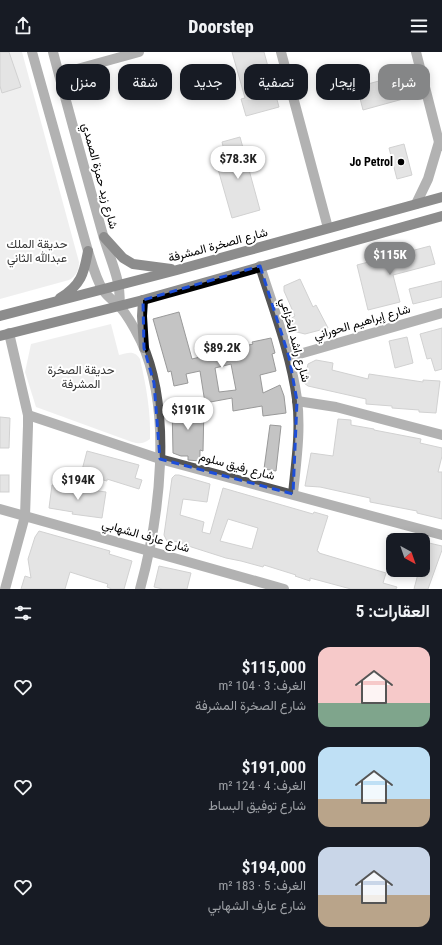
<!DOCTYPE html>
<html lang="ar">
<meta charset="utf-8">
<style>
body{margin:0;font-family:"Roboto Condensed",Vazirmatn,sans-serif;background:#20242c;color:#f1f3f6;direction:rtl;height:100vh;display:flex;flex-direction:column;font-size:15px;white-space:nowrap}
*{box-sizing:border-box;margin:0}
p{font-size:13px;color:#9ea1a6}
.icon{flex:none;width:22px;height:22px;fill:none;stroke:currentColor;stroke-width:2;stroke-linecap:round;stroke-linejoin:round}
.map{position:relative;height:537px;overflow:hidden;direction:ltr}
.details{display:flex;flex-direction:column;background:#171b24;flex:1}
.details>*{flex:none}
.guide{position:absolute;left:12px;top:12px;width:418px;height:36px;direction:rtl;display:flex;gap:8px}
.needle{width:26px;rotate:140deg}
.buttons{position:absolute;left:386px;top:481px;display:grid;gap:8px}
.buttons a{display:grid;place-items:center;width:44px;height:44px;border-radius:8px;background:#171b24;box-shadow:0 2px 10px #0003;font-size:20px}
.price{position:absolute;translate:-50% -34px;padding:0 9px;border-radius:14px;background:#fff;color:#222;font-size:13px;line-height:26px;filter:drop-shadow(0 1px 2px #0008)}
.price::after{content:'';position:absolute;left:50%;top:24px;width:12px;height:9px;margin-left:-6px;background:inherit;clip-path:polygon(0 0,100% 0,50% 100%)}
.price.active{background:#858687;color:#fff}
ul{padding:0;list-style:none}
li{display:flex;align-items:center;gap:12px;height:100px;padding:0 12px}
li span{display:grid;place-items:center;flex:none;width:112px;height:80px;border-radius:12px;color:#555}
li>.icon{margin-inline-start:auto}
span .icon{width:48px;height:48px;fill:#fffc;stroke-width:1}
li b{font-size:17px}
h2{display:flex;justify-content:space-between;align-items:center;height:48px;padding:0 12px;font-size:17px}
.chip{padding:0 14px;border-radius:12px;background:#171b24;box-shadow:0 2px 10px #0003;font-size:14px;line-height:36px}
.chip.active{background:#858687;color:#fff}
header{display:flex;justify-content:space-between;align-items:center;height:52px;padding:0 12px;background:#171b24;font-size:18px;font-weight:800}
.map>svg:first-child{display:block}
.green{fill:#dcdcdc}
.building{fill:#c4c4c4;stroke:#999;fill-rule:evenodd}
.lines{fill:none;stroke-linecap:round;stroke-linejoin:round}
.minor{stroke:#555;stroke-width:10}
.major{stroke:#000;stroke-width:10}
.marked{fill:none;stroke:#1d4ed8;stroke-width:3;stroke-dasharray:8 5;stroke-linejoin:round}
.poi-dot{fill:#000;stroke:#fff;stroke-width:1.5}
.labels{text-anchor:middle;stroke-width:4;stroke-linejoin:round;paint-order:stroke}
.poi-label{font-size:12px;font-weight:bold;fill:#000;stroke:#fff;text-anchor:end}
.street-label{font-size:12px;fill:#000;stroke:#fff}
.park-label{font-size:12px;fill:#333;stroke:#fff}
</style>
<header><svg class="icon" aria-label="menu" viewBox="0 0 24 24"><path d="M4 6h16M4 12h16M4 18h16"/></svg>Doorstep<svg class="icon" aria-label="share" viewBox="0 0 24 24"><path d="M12 15V3M7 8l5-5 5 5M5 13v7h14v-7"/></svg></header>
<div class="map">
<svg width="442" height="537" viewBox="0 0 442 537">
<rect width="100%" height="100%" fill="#fff"/>
<!-- green -->
<g class="green">
<path d="M 0,0 L 22,0 L 79,210 C 79,218 76,224 69,228 L 0,247 Z"/>
<path d="M 111,272 L 119,303 C 128,301 134,298 140,307 C 146,333 151,360 150,387 C 143,392 140,392 132,390 L 36,355 L 25,320 L 31,292 Z"/>
</g>
<!-- building -->
<g class="building">
<polygon points="0,0 9,0 21,35 2,41 0,34"/>
<polygon points="232,0 264,0 279,55 246,64 241,47 245,46"/>
<polygon points="397,24 403,47 363,58 357,35"/>
<polygon points="240,85 260,158 232,166 218,117 228,114 222,90"/>
<polygon points="404,92 412,123 397,127 389,96"/>
<polygon points="430,194 435,212 393,223 400,250 368,258 357,213"/>
<polygon points="300,227 313,255 316,253 328,276 305,282 293,279 288,268 295,264 284,239 284,234"/>
<polygon points="442,229 442,245 413,252 409,237"/>
<path d="M 179,260 L 192,307 L 253,292 L 252,290 L 271,286 L 275,301 L 272,302 L 276,319 L 260,323 L 263,341 L 280,333 L 284,344 L 286,361 L 263,364 L 262,354 L 233,359 L 232,346 L 205,351 L 200,319 L 186,322 L 188,331 L 174,334 L 171,319 L 168,320 L 153,267 ZM 231,312 L 236,338 L 219,340 L 215,316 Z"/>
<polygon points="442,276 442,317 435,319 431,306 427,307 420,282"/>
<polygon points="407,285 413,311 395,316 389,289"/>
<polygon points="316,308 333,311 332,318 368,327 369,322 423,330 423,328 440,329 436,361 419,360 419,358 392,356 392,354 366,352 366,347 308,334 304,331 308,312"/>
<polygon points="172,352 192,352 193,354 204,354 203,399 200,398 200,409 188,408 188,404 181,404 173,401"/>
<polygon points="0,365 10,366 9,396 0,396"/>
<polygon points="338,367 351,368 351,373 374,377 374,378 421,387 420,391 442,396 442,404 438,420 442,420 442,467 417,461 417,459 370,450 370,446 320,435 305,434 311,401 333,404"/>
<polygon points="270,373 281,374 276,419 264,417"/>
<polygon points="87,399 139,413 135,426 142,428 139,437 107,427 107,429 81,422"/>
<rect x="0" y="423" width="9" height="17"/>
<path d="M 175,423 L 179,423 L 210,432 L 207,450 L 183,447 L 180,463 L 204,470 L 202,480 L 210,482 L 223,436 L 313,462 L 314,460 L 328,464 L 317,499 L 319,500 L 319,501 L 386,521 L 383,531 L 397,535 L 396,537 L 351,537 L 310,526 L 310,529 L 295,524 L 296,523 L 264,513 L 263,515 L 241,509 L 226,506 L 182,492 L 182,490 L 167,489 L 164,483 L 172,426 ZM 228,467 L 258,476 L 252,497 L 220,489 Z"/>
<polygon points="52,433 76,437 76,436 106,440 102,466 72,462 73,460 49,456"/>
<polygon points="39,479 110,499 109,502 132,509 124,537 112,537 107,535 108,532 70,520 65,537 21,537 25,524 31,526 28,507 35,485"/>
<polygon points="429,491 442,494 442,498 428,537 414,537 419,518 423,518 423,509"/>
<polygon points="159,514 191,521 187,537 163,537 154,535"/>
</g>
<g class="lines">
<!-- minor -->
<g class="minor">
<path d="M 32,0 L 88,199 C 92,212 96,227 103,238 C 108,246 115,249 120,255 C 129,265 135,277 141,289 C 173,359 160,464 140,537"/>
<path d="M 53,0 C 69,61 86,122 103,183 C 109,205 123,232 119,254"/>
<polyline points="281,0 328,176"/>
<polyline points="416,0 439,90 442,94"/>
<polyline points="59,22 139,0"/>
<polyline points="416,152 428,127 439,90"/>
<path d="M 260,214 C 274,258 291,302 297,347 C 301,379 296,411 293,442"/>
<polyline points="289,305 442,261"/>
<polyline points="297,349 336,355 442,383"/>
<polyline points="28,363 160,407 442,483"/>
<polyline points="0,457 284,537"/>
<polyline points="5,537 25,464 28,374 28,363 9,281"/>
</g>
<!-- major -->
<g class="major">
<polyline points="104,185 123,206 133,212 171,217"/>
<path d="M 60,246 C 81,233 84,222 88,199"/>
<polyline points="143,248 142,264 144,296"/>
<polyline points="0,264 177,218 442,145"/>
<polyline points="0,284 143,248 442,164"/>
</g>
</g>
<!-- marked area -->
<path d="M0 0H442V537H0ZM 260,214 L 289,305 L 297,349 L 293,442 L 160,407 L 154,331 L 144,296 L 143,248 Z" fill="#fff" fill-opacity=".55" fill-rule="evenodd"/>
<path class="marked" d="M 260,214 L 289,305 L 297,349 L 293,442 L 160,407 L 154,331 L 144,296 L 143,248 Z"/>
<!-- markers -->
<circle class="poi-dot" cx="401" cy="110" r="4"/>
<g class="labels">
<!-- poi labels -->
<g class="poi-label">
<text x="393" y="114">Jo Petrol</text>
</g>
<!-- street labels -->
<g class="street-label">
<text transform="translate(100 124) rotate(75)" y="4">شارع زيد حمزة الصمدي</text>
<text transform="translate(218 193) rotate(-15)" y="4">شارع الصخرة المشرفة</text>
<text transform="translate(362 270) rotate(-16)" y="4">شارع إبراهيم الحوراني</text>
<text transform="translate(295 288) rotate(75)" y="4">شارع راشد الخزاعي</text>
<text transform="translate(237 414) rotate(15)" y="4">شارع رفيق سلوم</text>
<text transform="translate(146 484) rotate(16)" y="4">شارع عارف الشهابي</text>
</g>
<!-- park labels -->
<g class="park-label">
<text x="37" y="196">حديقة الملك<tspan x="37" dy="14">عبدالله الثاني</tspan></text>
<text x="81" y="322">حديقة الصخرة<tspan x="81" dy="14">المشرفة</tspan></text>
</g>
</g>
</svg>
<div class="buttons">
<a><svg class="needle" viewBox="-14 -14 28 28"><path d="M0-13l5 13h-10z" fill="#e53935"/><path d="M0 13l5-13h-10z" fill="#9ea1a6"/></svg></a>
</div>
<b class="price" style="left:238px;top:128px">$78.3K</b>
<b class="price active" style="left:390px;top:224px">$115K</b>
<b class="price" style="left:222px;top:317px">$89.2K</b>
<b class="price" style="left:188px;top:379px">$191K</b>
<b class="price" style="left:78px;top:449px">$194K</b>
<div class="guide">
<a class="chip active">شراء</a>
<a class="chip">إيجار</a>
<a class="chip">تصفية</a>
<a class="chip">جديد</a>
<a class="chip">شقة</a>
<a class="chip">منزل</a>
</div>
</div>
<section class="details">
<h2>العقارات: 5<svg class="icon" aria-label="filters" viewBox="0 0 24 24"><path d="M4 7h16M4 17h16"/><circle cx="9" cy="7" r="2"/><circle cx="15" cy="17" r="2"/></svg></h2>
<ul>
<li><span style="background:linear-gradient(#f6c9c9 70%,#7fa58c 0)"><svg class="icon" aria-label="home" viewBox="0 0 24 24"><path d="M3 11l9-7 9 7M6 9v11h12V9"/></svg></span><div><b>$115,000</b><p>الغرف: 3 · 104 m²</p><p>شارع الصخرة المشرفة</p></div><svg class="icon" aria-label="heart" viewBox="0 0 24 24"><path d="M12 20l-8-8c-3-5 5-10 8-4 3-6 11-1 8 4z"/></svg></li>
<li><span style="background:linear-gradient(#bfe0f5 65%,#b9a48a 0)"><svg class="icon" aria-label="home" viewBox="0 0 24 24"><path d="M3 11l9-7 9 7M6 9v11h12V9"/></svg></span><div><b>$191,000</b><p>الغرف: 4 · 124 m²</p><p>شارع توفيق البساط</p></div><svg class="icon" aria-label="heart" viewBox="0 0 24 24"><path d="M12 20l-8-8c-3-5 5-10 8-4 3-6 11-1 8 4z"/></svg></li>
<li><span style="background:linear-gradient(#c9d6e8 60%,#b9a48a 0)"><svg class="icon" aria-label="home" viewBox="0 0 24 24"><path d="M3 11l9-7 9 7M6 9v11h12V9"/></svg></span><div><b>$194,000</b><p>الغرف: 5 · 183 m²</p><p>شارع عارف الشهابي</p></div><svg class="icon" aria-label="heart" viewBox="0 0 24 24"><path d="M12 20l-8-8c-3-5 5-10 8-4 3-6 11-1 8 4z"/></svg></li>
</ul>
</section>
